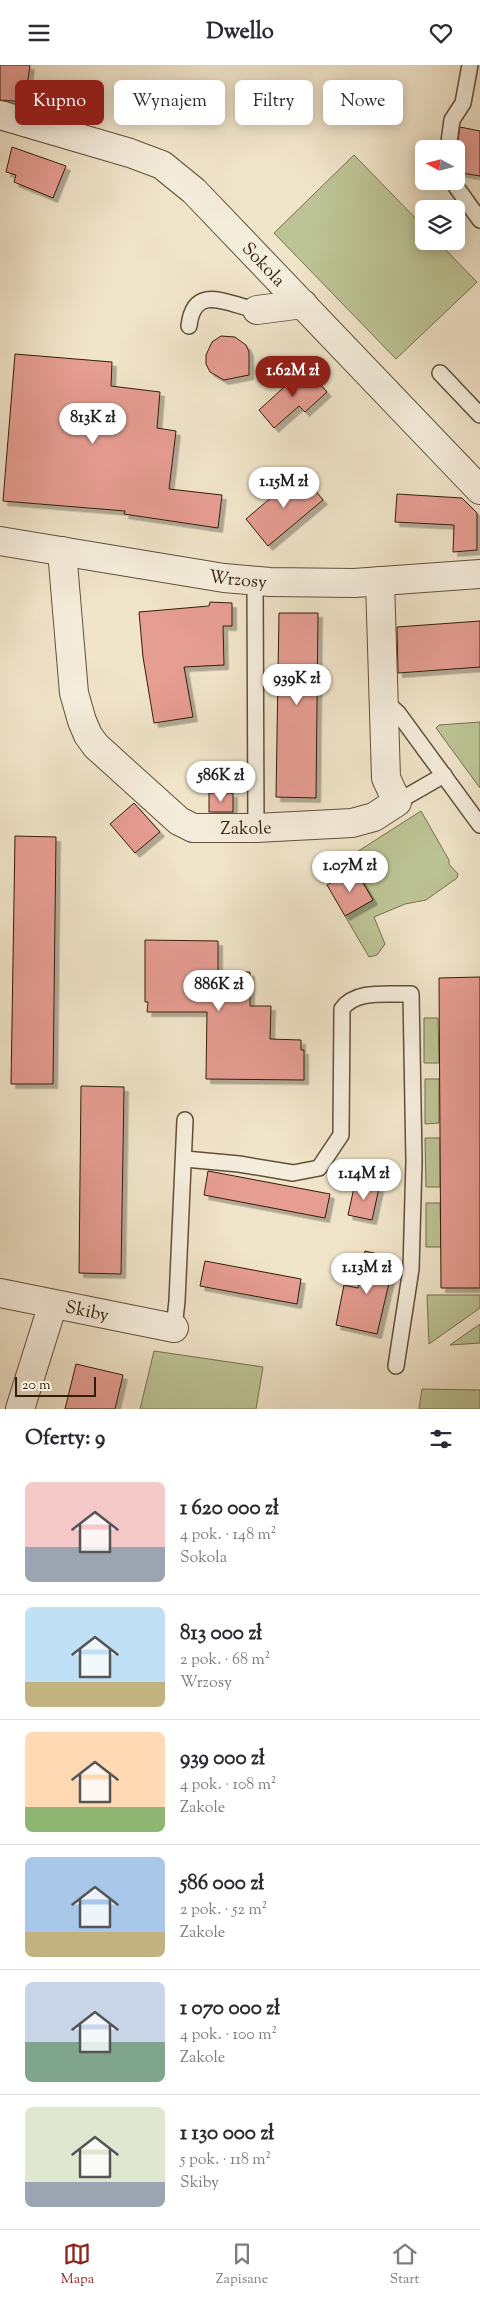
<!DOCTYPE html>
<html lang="pl">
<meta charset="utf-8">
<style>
body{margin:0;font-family:"Sorts Mill Goudy",serif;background:#f2f2f3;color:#2b2b33;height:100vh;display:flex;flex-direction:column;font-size:19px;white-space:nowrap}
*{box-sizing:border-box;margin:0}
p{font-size:16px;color:#7c7c81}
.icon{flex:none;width:28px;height:28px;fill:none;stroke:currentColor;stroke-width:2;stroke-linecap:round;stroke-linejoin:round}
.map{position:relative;height:1344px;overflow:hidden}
.drawer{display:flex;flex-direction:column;background:#fff;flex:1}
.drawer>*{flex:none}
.banner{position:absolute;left:15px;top:15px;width:450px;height:45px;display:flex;gap:10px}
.needle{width:32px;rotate:277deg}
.controls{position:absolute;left:415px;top:75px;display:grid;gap:10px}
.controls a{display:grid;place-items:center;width:50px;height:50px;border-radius:8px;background:#fff;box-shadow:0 2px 12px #0003;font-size:25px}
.scale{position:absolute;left:15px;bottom:12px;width:81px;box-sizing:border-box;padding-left:5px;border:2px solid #321e08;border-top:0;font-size:14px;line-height:18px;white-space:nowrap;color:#321e08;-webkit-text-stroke:4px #f5eddc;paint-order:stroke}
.price{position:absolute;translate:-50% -42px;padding:0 11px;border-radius:18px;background:#fff;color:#222;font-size:16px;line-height:32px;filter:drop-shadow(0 1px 2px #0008)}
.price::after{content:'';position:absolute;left:50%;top:30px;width:15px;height:11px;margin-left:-8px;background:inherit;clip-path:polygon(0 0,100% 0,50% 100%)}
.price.active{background:#8f2418;color:#fff}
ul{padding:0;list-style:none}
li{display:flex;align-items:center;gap:15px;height:125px;padding:0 25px}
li+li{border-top:1px solid #e1e1e2}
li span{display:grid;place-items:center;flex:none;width:140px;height:100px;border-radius:8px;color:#555}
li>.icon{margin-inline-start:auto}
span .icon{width:60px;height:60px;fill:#fffc;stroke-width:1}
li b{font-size:21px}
h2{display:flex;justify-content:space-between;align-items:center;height:60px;padding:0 25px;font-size:21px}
.tag{padding:0 18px;border-radius:8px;background:#fff;box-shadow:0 2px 12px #0003;font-size:18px;line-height:45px}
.tag.active{background:#8f2418;color:#fff}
header{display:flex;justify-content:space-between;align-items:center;height:65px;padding:0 25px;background:#fff;font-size:22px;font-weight:700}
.tabs{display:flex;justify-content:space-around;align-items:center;height:70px;border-top:1px solid #e1e1e2;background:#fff;font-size:14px;color:#7c7c81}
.tabs a{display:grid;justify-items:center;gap:2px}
.tabs .active{color:#8f2418}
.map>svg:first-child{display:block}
.green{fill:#bcc495;stroke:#77714e}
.building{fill:#e69d92;stroke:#321e08;filter:url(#shadow)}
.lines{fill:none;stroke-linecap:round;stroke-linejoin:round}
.service-casing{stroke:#625038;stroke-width:18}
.minor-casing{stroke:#625038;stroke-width:30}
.service{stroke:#f5eddc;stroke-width:15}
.minor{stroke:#f5eddc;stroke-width:28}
.labels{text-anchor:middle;stroke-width:5;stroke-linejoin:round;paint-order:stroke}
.street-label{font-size:18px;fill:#321e08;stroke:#f5eddc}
</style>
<header><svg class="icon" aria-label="menu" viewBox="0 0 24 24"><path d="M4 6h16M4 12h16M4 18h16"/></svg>Dwello<svg class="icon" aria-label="heart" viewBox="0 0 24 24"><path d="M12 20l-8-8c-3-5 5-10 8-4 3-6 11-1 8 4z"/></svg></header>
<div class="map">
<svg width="480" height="1344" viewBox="0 0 480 1344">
<defs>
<filter id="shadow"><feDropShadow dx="4.5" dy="4.5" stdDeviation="0" flood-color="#0004"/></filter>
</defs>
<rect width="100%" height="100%" fill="#f0e4c9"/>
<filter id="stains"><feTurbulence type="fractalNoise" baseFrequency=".004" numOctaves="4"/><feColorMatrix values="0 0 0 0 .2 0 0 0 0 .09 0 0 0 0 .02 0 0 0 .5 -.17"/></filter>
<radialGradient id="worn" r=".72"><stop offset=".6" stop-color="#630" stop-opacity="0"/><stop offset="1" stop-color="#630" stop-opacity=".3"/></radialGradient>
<!-- green -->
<g class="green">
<polygon points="354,90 424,162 424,176 437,176 477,217 396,294 274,168"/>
<polygon points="480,657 480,723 436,663 439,660"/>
<polygon points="421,746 449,795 449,799 458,809 457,813 426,835 405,839 374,852 385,879 377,890 369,892 345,851 373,835 349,792"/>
<polygon points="424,953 438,953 439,998 424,998"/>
<polygon points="425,1014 439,1014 439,1058 425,1059"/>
<polygon points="425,1073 440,1073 440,1122 426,1122"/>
<polygon points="426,1138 440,1138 441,1182 426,1182"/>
<polygon points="427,1230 480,1230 480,1243 429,1279"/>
<polygon points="480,1259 480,1278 450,1280"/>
<polygon points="154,1286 263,1302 256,1344 140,1344"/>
<polygon points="422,1324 480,1325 480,1344 419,1344"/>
</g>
<!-- building -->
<g class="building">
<polygon points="0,0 30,0 25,37 0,35"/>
<polygon points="460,62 480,66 480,111 456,107 456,88"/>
<polygon points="12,82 66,101 53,133 14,117 16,110 6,107"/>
<polygon points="221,271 235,272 246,280 249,287 249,310 224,315 210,307 206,299 206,290 212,277"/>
<polygon points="15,289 112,297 111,321 160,327 157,363 176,366 169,424 222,430 218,463 124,449 125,446 3,436"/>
<polygon points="305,303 327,327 305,347 299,341 274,363 259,345"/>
<polygon points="300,408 323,435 268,481 246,454"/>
<polygon points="397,429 462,433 477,448 477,485 453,487 454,460 395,457"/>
<polygon points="210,537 232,538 232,561 223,561 224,600 184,602 193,652 154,658 143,592 139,547 209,541"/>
<polygon points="279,548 318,548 316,733 276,732"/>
<polygon points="480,556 480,602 398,608 397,562"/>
<rect x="209" y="728" width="24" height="19"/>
<polygon points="134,738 160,767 135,788 110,759"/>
<polygon points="15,771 56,772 53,1019 11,1019"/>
<polygon points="355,804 373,835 345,851 327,820"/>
<polygon points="145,875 218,876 218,907 250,907 250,941 271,941 270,974 301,975 301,985 304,985 304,1015 206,1014 207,947 147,947 148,937 145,937"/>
<polygon points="480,912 480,1223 441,1223 439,913"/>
<polygon points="81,1021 124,1022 121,1209 79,1208"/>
<polygon points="208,1106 330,1129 325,1153 204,1130"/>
<polygon points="355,1118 379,1123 372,1155 348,1150"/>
<polygon points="365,1186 395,1193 377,1269 336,1260 344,1220 358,1223"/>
<polygon points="205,1196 301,1214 297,1239 200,1221"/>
<polygon points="76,1299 123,1310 115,1344 65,1344"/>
</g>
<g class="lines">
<!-- service casing -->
<g class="service-casing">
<g id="service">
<polyline points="448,84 452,55 463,38 470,0"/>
<polyline points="452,116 480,155"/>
<path d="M 189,261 C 194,217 228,240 257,245"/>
<polyline points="440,308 480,350"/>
<polyline points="255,515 256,763"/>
<polyline points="384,635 398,648 480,760"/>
<polyline points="397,737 444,710"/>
<path d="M 185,1094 L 239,1099 L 293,1108 L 319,1103 L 341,1070 L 342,944 C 356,924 389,930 411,929 L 414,1096 L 411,1204 L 396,1301"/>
<polyline points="174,1263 177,1236 185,1055"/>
</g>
</g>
<!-- minor casing -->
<g class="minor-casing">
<g id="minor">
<path id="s1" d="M 0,50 L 130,88 L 162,100 L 194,126 L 480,425"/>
<polyline points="257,245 303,239"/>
<path id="s2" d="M 0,476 L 224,513 L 270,517 L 354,518 L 480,509"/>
<path id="s3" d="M 62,486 L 74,628 L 82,656 L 88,670 L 96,681 L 179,756 L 193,763 L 256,763 L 352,758 L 374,752 L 397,737 L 386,713 L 380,516"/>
<path id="s4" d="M 0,1228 L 174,1263"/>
<polyline points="20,1344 53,1239"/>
</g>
</g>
<!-- service -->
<use href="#service" class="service"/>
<!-- minor -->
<use href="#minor" class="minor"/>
</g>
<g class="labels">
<!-- street labels -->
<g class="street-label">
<text dy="6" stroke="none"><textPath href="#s1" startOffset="312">Sokola</textPath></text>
<text dy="6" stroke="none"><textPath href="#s2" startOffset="241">Wrzosy</textPath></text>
<text dy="6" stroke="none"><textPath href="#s3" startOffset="381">Zakole</textPath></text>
<text dy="6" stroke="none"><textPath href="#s4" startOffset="89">Skiby</textPath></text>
</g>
</g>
<rect width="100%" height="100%" filter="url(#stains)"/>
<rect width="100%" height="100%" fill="url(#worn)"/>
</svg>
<div class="controls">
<a><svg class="needle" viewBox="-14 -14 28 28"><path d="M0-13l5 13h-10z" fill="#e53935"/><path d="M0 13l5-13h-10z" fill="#7c7c81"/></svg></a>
<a><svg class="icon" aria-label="layers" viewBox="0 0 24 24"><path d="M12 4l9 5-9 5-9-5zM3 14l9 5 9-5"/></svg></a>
</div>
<div class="scale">20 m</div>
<b class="price active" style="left:293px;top:333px">1.62M zł</b>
<b class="price" style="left:93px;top:380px">813K zł</b>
<b class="price" style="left:284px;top:444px">1.15M zł</b>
<b class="price" style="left:297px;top:641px">939K zł</b>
<b class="price" style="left:221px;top:738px">586K zł</b>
<b class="price" style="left:350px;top:828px">1.07M zł</b>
<b class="price" style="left:219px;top:947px">886K zł</b>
<b class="price" style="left:364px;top:1136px">1.14M zł</b>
<b class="price" style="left:367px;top:1230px">1.13M zł</b>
<div class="banner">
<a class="tag active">Kupno</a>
<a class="tag">Wynajem</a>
<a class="tag">Filtry</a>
<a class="tag">Nowe</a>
</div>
</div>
<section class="drawer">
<h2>Oferty: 9<svg class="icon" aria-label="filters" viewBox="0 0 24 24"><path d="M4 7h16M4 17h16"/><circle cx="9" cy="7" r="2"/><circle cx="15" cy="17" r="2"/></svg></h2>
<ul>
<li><span style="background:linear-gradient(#f6c9c9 65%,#9aa5b1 0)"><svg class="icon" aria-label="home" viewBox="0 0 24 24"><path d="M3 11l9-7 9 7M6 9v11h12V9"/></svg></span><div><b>1 620 000 zł</b><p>4 pok. · 148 m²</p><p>Sokola</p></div></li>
<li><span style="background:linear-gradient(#bfe0f5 75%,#c2b280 0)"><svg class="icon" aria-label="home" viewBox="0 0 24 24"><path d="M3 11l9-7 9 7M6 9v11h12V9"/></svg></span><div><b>813 000 zł</b><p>2 pok. · 68 m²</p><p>Wrzosy</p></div></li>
<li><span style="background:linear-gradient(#ffd9b3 75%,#8fb573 0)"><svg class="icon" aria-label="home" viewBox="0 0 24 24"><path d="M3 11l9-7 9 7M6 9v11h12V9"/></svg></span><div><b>939 000 zł</b><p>4 pok. · 108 m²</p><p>Zakole</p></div></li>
<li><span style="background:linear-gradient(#a9c7e8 75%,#c2b280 0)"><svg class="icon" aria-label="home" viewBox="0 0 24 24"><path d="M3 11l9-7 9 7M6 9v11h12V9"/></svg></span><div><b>586 000 zł</b><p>2 pok. · 52 m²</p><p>Zakole</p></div></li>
<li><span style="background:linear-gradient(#c9d6e8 60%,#7fa58c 0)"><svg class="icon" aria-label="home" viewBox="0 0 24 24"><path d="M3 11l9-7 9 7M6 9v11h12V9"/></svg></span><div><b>1 070 000 zł</b><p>4 pok. · 100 m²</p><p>Zakole</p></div></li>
<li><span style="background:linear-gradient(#dfe7d0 75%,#9aa5b1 0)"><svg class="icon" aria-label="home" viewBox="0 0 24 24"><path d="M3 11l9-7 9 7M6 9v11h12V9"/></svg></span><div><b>1 130 000 zł</b><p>5 pok. · 118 m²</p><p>Skiby</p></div></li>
</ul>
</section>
<nav class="tabs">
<a class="active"><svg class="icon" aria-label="map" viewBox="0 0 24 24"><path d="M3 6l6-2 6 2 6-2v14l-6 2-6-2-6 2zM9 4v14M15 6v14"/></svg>Mapa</a>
<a><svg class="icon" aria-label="saved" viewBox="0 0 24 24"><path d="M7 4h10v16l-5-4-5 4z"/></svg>Zapisane</a>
<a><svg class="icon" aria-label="home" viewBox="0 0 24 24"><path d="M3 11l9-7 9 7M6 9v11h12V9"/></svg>Start</a>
</nav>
